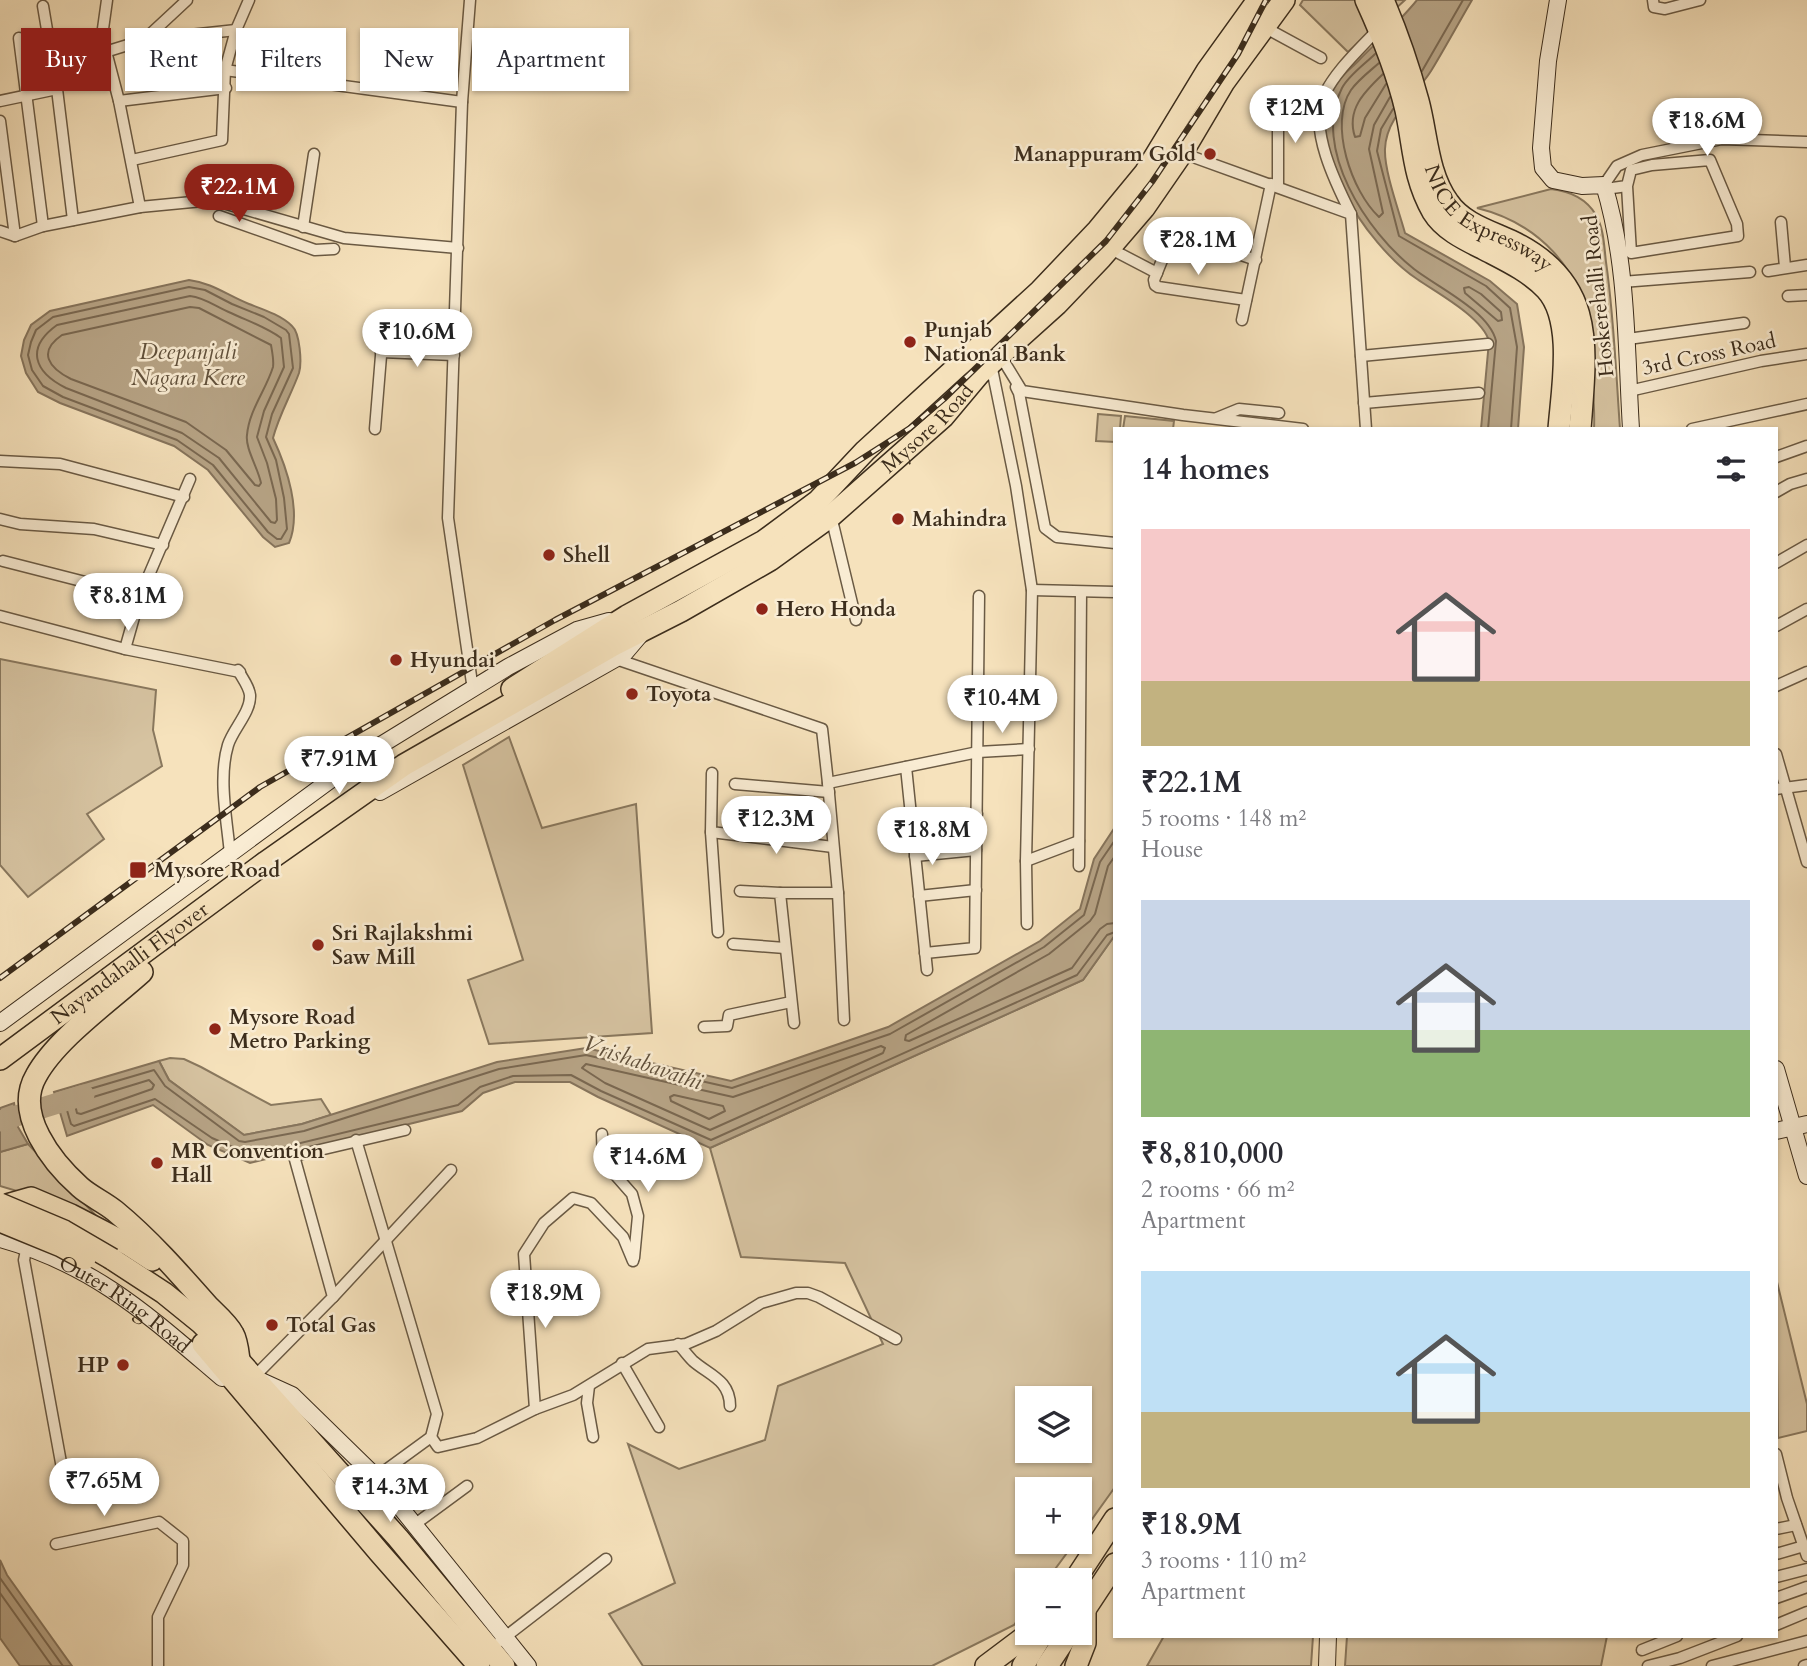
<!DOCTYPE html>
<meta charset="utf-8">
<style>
body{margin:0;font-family:Cardo,serif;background:#f7f7f7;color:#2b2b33;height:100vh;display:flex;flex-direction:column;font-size:26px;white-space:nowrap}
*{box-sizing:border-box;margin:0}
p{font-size:23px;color:#7c7c81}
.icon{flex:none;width:38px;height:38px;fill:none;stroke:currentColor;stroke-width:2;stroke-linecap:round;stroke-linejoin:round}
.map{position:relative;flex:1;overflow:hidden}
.drawer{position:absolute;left:1113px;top:427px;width:665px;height:1211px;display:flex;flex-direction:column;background:#fff;border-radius:0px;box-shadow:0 2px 5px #0004}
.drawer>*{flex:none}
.hud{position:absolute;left:21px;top:28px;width:665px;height:63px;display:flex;gap:14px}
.buttons{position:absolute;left:1015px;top:1386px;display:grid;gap:14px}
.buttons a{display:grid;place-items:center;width:77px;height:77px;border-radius:0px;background:#fff;box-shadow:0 2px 5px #0004;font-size:35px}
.price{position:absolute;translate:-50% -60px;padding:0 16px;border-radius:24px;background:#fff;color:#222;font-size:23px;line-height:46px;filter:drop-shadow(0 2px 4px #0008)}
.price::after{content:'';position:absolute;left:50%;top:42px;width:21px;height:16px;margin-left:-10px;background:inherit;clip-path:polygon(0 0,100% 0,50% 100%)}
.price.on{background:#8f2418;color:#fff}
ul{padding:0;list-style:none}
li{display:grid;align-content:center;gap:14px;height:371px;padding:0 28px}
li span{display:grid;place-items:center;height:217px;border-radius:0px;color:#555}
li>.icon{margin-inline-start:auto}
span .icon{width:126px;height:126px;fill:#fffc;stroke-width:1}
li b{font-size:30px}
h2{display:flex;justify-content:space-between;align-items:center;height:84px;padding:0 28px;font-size:30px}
.pill{padding:0 24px;border-radius:0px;background:#fff;box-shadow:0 2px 5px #0004;font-size:24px;line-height:63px}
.pill.on{background:#8f2418;color:#fff}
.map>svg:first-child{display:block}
.green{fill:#d6c3a1;stroke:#89785e;stroke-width:2;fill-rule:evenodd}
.water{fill:#b7a486;stroke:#86745c;stroke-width:2}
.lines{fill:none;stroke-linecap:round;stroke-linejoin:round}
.shore{stroke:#7a6851;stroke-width:2}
.river{stroke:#b7a486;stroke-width:21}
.street-casing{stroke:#6a5a44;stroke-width:13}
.secondary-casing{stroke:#3c2d1c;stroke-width:18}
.highway-casing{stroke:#3c2d1c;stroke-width:24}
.street{stroke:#f9ecd3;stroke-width:10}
.secondary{stroke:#f9ecd3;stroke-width:16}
.highway{stroke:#f6e2bc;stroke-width:21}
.rail-casing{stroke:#3c2d1c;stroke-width:6}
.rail{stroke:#f9ecd3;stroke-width:3.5;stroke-dasharray:10;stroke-linecap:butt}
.highway-bridge-casing{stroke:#3c2d1c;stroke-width:24;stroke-linecap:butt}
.highway-bridge{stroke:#f6e2bc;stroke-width:21}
.poi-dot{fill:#8f2418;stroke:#f9ecd3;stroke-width:2.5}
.labels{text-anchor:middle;stroke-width:5;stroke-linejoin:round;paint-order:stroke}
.poi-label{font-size:21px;font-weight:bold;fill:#3c2d1c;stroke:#f9ecd3;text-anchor:start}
.street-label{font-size:21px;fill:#3c2d1c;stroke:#f9ecd3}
.water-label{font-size:23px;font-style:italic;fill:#61513c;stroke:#f9ecd3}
</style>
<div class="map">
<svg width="1807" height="1666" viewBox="0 0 1807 1666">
<rect width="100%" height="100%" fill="#f6e2bc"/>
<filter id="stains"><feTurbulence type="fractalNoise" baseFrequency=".00286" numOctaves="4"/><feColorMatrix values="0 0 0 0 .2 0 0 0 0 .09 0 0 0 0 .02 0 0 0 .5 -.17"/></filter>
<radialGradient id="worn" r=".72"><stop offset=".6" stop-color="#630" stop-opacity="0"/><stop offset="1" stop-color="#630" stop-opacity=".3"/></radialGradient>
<!-- green -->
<g class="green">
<polygon points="1303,0 1405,0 1348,52 1300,5"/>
<path d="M 1551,189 C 1569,191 1586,198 1596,215 C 1604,229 1604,246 1606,262 C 1614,317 1616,373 1620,429 L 1594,429 C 1595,411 1593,392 1592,375 C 1591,360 1592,345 1590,331 C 1581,268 1538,223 1477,208 Z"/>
<polygon points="1098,414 1121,416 1120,429 1115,429 1115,442 1096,441"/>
<polygon points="1125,416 1174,421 1173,429 1123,429"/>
<polygon points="0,659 156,690 153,730 162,766 87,814 104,839 28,897 0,865"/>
<polygon points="509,737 542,828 636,804 652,1033 489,1044 468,980 523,960 463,765"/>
<path d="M 1115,935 L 1115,1487 L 1080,1536 L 1080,1489 L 1027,1489 L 1027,1542 L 1075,1542 L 1047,1580 L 1027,1580 L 1027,1607 L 1014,1625 L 932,1666 L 643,1666 L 609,1614 L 675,1583 L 628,1444 L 679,1469 L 765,1440 L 778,1386 L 883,1344 L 845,1263 L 741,1257 L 710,1148 L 1083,980 ZM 1027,1398 L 1080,1398 L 1080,1451 L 1027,1451 Z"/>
<polygon points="170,1058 184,1059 201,1067 271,1105 321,1099 331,1115 302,1124 244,1135 169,1080 159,1061"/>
<polygon points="28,1144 102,1222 47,1200 0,1186 0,1152"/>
<polygon points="1776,1278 1807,1404 1807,1431 1778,1438"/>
<polygon points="1164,1636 1313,1636 1311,1666 1147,1666"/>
<polygon points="1347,1636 1607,1636 1601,1666 1345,1666"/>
</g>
<!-- water -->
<g class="water">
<path d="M 1417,0 L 1472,0 C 1458,24 1445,48 1431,71 C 1415,96 1386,117 1385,149 C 1384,171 1399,211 1405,233 L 1490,281 L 1517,304 L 1524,347 L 1518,429 L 1481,429 L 1489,341 C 1482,317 1437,293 1417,279 C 1367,246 1295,140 1338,81 C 1344,73 1354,66 1361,58 C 1380,39 1400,21 1417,0 Z"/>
<path d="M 189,280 C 212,283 227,295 249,304 C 262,309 281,315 292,326 C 300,333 302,363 299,373 C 291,395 279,415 273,438 C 287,468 302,512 289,543 L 275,547 L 263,537 L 208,470 L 174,446 L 60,403 L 38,392 L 26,373 L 21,356 L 24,340 L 31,325 L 50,311 Z"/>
<polygon points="1115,827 1115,935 1083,980 710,1148 598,1097 570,1082 515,1082 483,1093 462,1111 250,1163 208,1145 153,1105 67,1136 54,1092 159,1061 169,1080 244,1135 302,1124 497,1062 586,1048 731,1081 888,1027 1040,941 1080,909 1094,859"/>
<polygon points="14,1103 18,1127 28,1144 0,1152 0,1108"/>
<polygon points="0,1560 7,1575 72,1666 20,1666 0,1638"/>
</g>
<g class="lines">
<!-- shore -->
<g class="shore">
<path d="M 1375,54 C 1365,64 1349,75 1342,88 C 1311,148 1367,232 1414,269 C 1437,287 1489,311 1496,341 L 1488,429"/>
<path d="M 1379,63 C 1370,71 1358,80 1351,90 C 1328,124 1352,192 1379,217 L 1383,213 L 1369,149 L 1374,125 L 1390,97"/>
<polyline points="1422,71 1463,0"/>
<path d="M 1383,74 C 1364,92 1346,110 1355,137 L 1360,136 L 1365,118 L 1386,84"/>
<polyline points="1393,109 1381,129 1377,151 1399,236 1486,286 1510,308 1517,347 1511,429"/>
<polygon points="189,287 205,290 232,304 264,317 286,330 289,334 293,368 272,414 266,437 276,460 284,498 287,529 281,539 277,539 268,532 213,465 177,440 63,397 43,386 32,370 28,355 31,342 36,330 53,317"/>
<polygon points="1469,287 1481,294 1501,312 1502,320 1498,321 1465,293 1464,288"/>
<path d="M 190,296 C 206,298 216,307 231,313 C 248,321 266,327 281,338 L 284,367 L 264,411 L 257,437 L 267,463 L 276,499 L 277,520 L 275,523 L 271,522 L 219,458 L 182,433 L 66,388 C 34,372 25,348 57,325 Z"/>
<path d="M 190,307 L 199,308 L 271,345 C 272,351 274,360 273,367 C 266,390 249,410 247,435 C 245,448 258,468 261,483 L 259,486 L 255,485 L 226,450 L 186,422 L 71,379 C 49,368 37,352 62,335 Z"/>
<polyline points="1115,840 1100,862 1084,915 1044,947 890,1034 732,1088 586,1055 499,1069 304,1131 245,1142 239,1141 165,1086 154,1070 66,1096 64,1100 71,1124 74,1126 155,1099 212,1138 251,1155 458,1105 480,1087 513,1076 571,1075 601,1091 711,1140 1077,975 1107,935 1115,932"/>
<polyline points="1115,856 1108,866 1095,914 1090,921 1049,954 906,1035 905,1040 909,1041 1072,968 1100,929 1107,924 1115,923"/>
<polygon points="881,1046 885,1048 883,1053 710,1130 605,1083 582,1068 586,1064 733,1097"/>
<polygon points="149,1080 154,1085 152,1089 81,1114 77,1113 75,1105 77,1102"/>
<polygon points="674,1095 723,1106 725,1111 709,1119 671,1101 670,1097"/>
<polyline points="0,1578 63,1666"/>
<polyline points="0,1593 52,1666"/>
</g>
<!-- river -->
<polyline class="river" points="0,1121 84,1095"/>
<!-- street casing -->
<g class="street-casing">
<g id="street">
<polyline points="107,0 102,36 119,101 140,207"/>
<polyline points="470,0 462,102 448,518 473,690"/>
<polyline points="1653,0 1654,7 1665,9 1700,0"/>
<polyline points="43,6 57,89 73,220"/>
<polyline points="1264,27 1321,58"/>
<polyline points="19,38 43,226"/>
<polyline points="144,40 187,0"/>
<polyline points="105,52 144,40 236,30"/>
<polyline points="225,70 462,102"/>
<polyline points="0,101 57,89"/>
<polyline points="119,101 226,88"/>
<polyline points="0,121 15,236"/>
<polyline points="1182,153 1351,214 1366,429"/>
<polyline points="132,160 222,140 225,70 236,30 249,0"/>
<polyline points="1604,185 1617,166 1642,155 1722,139 1807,142"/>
<polyline points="1278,187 1278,103"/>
<polyline points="1605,189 1627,186 1631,170 1652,165 1710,160 1737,224 1738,236 1631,253 1627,186"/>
<path d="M 1351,214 C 1336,184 1308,128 1324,95 C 1337,69 1360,49 1379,28"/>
<polyline points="219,216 315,250 334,249"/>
<polyline points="1781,222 1785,267"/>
<polyline points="303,227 314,154"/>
<polyline points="0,231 15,236 43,226 140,207 213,200 344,238 458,248"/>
<polyline points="1109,248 1157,273"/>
<polyline points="1768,271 1807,265"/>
<polyline points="1622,282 1750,272"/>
<polyline points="1788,296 1807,295"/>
<polyline points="1246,300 1158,287 1155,285 1154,280 1169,243 1178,229 1189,237 1256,260"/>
<polyline points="1242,320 1271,184"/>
<polyline points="1628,339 1744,323"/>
<polyline points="381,352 454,355"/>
<polyline points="1000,355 1022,391 1183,415 1303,429"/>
<polyline points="1361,356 1488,344"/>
<polyline points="991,364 1016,486 1032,590 1026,861 1027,924"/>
<polyline points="1016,387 1019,393 1045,528 1057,537 1115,543"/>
<polyline points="1629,391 1761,361 1807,354"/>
<polyline points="1364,403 1479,393"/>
<polyline points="1217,418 1239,409 1279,413"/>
<polyline points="375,429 384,319"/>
<polyline points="1692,429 1807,404"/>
<polyline points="1776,457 1807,446"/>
<polyline points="0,461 60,464 184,497"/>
<polyline points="1776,492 1790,484 1807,479"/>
<polyline points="831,516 856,620"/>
<polyline points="0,519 20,524 94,529 163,545"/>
<polyline points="3,561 140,596"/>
<polyline points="1776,563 1807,545"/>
<polyline points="1032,590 1115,592"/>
<polyline points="0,616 125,649 240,672"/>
<polyline points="1776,626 1807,609"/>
<polyline points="125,649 140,596 190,479"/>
<polyline points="616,659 822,729 828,783"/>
<polyline points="1776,686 1807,672"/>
<polyline points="1776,754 1807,862"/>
<polyline points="906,767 927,970"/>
<polyline points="712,773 711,832 833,847"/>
<polyline points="735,784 829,792"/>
<polyline points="1776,789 1807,785"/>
<polyline points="945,818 977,814"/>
<polyline points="711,832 718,932"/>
<path d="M 230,854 C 227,820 218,778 228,745 C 233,729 251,712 250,695 C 249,686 242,678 238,670"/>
<polyline points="915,856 976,850"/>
<polyline points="1026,861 1079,841"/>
<polyline points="1079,866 1081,592"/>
<polyline points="740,891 780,893 794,1023"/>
<polyline points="780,893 838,893"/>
<polyline points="919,896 976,890"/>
<polyline points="733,944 785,948"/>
<polyline points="925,953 975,948 979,596"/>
<polyline points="844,1020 838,893 828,783 978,752 1029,749"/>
<polyline points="704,1027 727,1026 729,1015 791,1002"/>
<polyline points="602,1134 603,1161 632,1194 638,1216 634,1258"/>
<polyline points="356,1140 437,1414 431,1437 357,1491"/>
<polyline points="28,1241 24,1260 66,1490 69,1496 76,1496 117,1480"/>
<polyline points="333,1297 451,1170"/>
<path d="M 678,1344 C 683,1349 688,1356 693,1361 C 709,1375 730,1380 730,1406"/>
<polyline points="622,1363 659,1427"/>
<polyline points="253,1378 333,1297 294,1156 405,1130"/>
<polyline points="589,1386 587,1403 593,1437"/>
<polyline points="535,1409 524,1254 544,1223 573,1198 591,1203 623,1237 633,1261"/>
<polyline points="431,1437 438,1447 477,1438 535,1409 573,1395 648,1349 686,1344 716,1331 761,1303 796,1293 808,1293 819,1297 896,1339"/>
<polyline points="1776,1454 1787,1498 1807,1556"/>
<polyline points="414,1525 467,1486"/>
<polyline points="1776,1529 1796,1525"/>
<polyline points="56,1544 159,1522 183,1541 183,1565 158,1617 158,1666"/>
<polyline points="1776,1554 1804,1546"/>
<polyline points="1776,1577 1807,1569"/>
<polyline points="1776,1598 1807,1587"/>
<polyline points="1776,1625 1807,1612"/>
<polyline points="500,1641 606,1559"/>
<polyline points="1642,1650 1677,1636"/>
<polyline points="1648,1666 1680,1658 1737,1636"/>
<polyline points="1712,1666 1807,1641"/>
<polyline points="1804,1666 1807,1665"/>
</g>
</g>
<!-- secondary casing -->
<g class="secondary-casing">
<g id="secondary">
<path d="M 1558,0 L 1548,61 L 1541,148 L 1543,168 L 1553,180 L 1582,186 L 1604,185 C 1628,264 1626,348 1631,429"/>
<polyline points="380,792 624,654 641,634"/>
<polyline points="0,1023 363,756 508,667 577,630 609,621"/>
<polyline points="1776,1069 1807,1176"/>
<polyline points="1776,1131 1807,1124"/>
<path id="s1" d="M 0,1239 C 95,1265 149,1316 222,1378"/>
<polyline points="259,1380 292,1395 376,1477 528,1666"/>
<polyline points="1327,1666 1328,1636"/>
</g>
</g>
<!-- highway casing -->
<g class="highway-casing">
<g id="highway">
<path d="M 1366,0 C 1382,35 1397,72 1406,110 C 1414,147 1413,177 1433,212 C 1444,230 1466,240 1484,249 C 1505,260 1529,271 1546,289 C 1575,320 1562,390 1559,429"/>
<path id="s2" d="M 1383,0 C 1398,35 1408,64 1418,101 C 1427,134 1427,173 1448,202 C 1462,223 1489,231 1511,241 C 1597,282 1586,347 1580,429"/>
<polyline points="512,689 627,616 764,541 818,501 865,451 1040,291 1098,230 1145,173 1207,71 1258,0"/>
<path d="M 142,972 C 110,1001 56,1039 36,1076 C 14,1114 52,1162 80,1187 C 90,1196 104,1202 115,1211 C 149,1239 179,1273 208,1306 C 216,1314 228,1324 233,1334 C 237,1341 238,1352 239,1360"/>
<path id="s3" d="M 0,1059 L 266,862 L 404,765 L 614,645 L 681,611 L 770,560 L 831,516 L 943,417 L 979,374 L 1057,304 L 1101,258 L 1144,208 L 1182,153 L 1224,82 L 1284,0"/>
<polyline points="0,1209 10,1204 31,1198 71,1215 129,1245 152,1260"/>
<polyline points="112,1259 164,1293 201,1323 240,1362 398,1538 504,1666"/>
<polyline points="203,1344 379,1552 479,1666"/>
<polyline points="1075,1580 1115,1519"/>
<polyline points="1080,1617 1115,1564"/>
<polyline points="986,1666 1030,1633"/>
<polyline points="1023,1666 1043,1633"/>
<polyline points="1047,1666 1069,1633"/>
<polyline points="1076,1666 1085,1643 1085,1609"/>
</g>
</g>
<!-- street -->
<use href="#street" class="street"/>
<!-- secondary -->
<use href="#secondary" class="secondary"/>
<!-- highway -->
<use href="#highway" class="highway"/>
<!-- rail casing -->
<g class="rail-casing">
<polyline id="rail" points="0,978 260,787 555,620 855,463 910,428 944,399 1106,241 1152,182 1238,54 1266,0"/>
</g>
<!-- rail -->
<use href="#rail" class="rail"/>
<!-- highway-bridge casing -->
<g class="highway-bridge-casing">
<g id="highway-bridge">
<polyline points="0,1204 64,1231 112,1259"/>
<polyline points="0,1221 61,1246 85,1259"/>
</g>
</g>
<!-- highway-bridge -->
<use href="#highway-bridge" class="highway-bridge"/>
</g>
<!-- markers -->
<g class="poi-dot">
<circle cx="1210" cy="154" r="7"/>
<circle cx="910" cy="342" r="7"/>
<circle cx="898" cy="519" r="7"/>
<circle cx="549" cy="555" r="7"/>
<circle cx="762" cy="609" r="7"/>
<circle cx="396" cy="660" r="7"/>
<circle cx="632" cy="694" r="7"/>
<rect x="129" y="861" width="18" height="18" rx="3.5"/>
<circle cx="318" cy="945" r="7"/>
<circle cx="215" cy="1029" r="7"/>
<circle cx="157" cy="1163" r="7"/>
<circle cx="272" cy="1325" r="7"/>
<circle cx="123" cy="1365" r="7"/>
</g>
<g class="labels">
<!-- poi labels -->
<g class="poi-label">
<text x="1196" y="161" text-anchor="end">Manappuram Gold</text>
<text x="924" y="337">Punjab<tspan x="924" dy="24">National Bank</tspan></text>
<text x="912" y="526">Mahindra</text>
<text x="563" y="562">Shell</text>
<text x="776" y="616">Hero Honda</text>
<text x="410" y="667">Hyundai</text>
<text x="646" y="701">Toyota</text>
<text x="154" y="877">Mysore Road</text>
<text x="332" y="940">Sri Rajlakshmi<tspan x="332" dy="24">Saw Mill</tspan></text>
<text x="229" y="1024">Mysore Road<tspan x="229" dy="24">Metro Parking</tspan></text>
<text x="171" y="1158">MR Convention<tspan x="171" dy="24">Hall</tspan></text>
<text x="286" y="1332">Total Gas</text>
<text x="109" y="1372" text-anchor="end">HP</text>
</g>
<!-- street labels -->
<g class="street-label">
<text dy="7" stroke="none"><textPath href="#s2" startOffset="254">NICE Expressway</textPath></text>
<text transform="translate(1598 296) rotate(-96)" y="7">Hoskerehalli Road</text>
<text transform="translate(1709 354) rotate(-12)" y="7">3rd Cross Road</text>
<text dy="7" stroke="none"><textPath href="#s3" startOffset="1125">Mysore Road</textPath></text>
<text dy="7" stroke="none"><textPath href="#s3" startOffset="161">Nayandahalli Flyover</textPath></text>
<text dy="7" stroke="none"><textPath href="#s1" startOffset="142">Outer Ring Road</textPath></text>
</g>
<!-- water labels -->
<g class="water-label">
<text x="188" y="359">Deepanjali<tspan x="188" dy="26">Nagara Kere</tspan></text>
<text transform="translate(643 1062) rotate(19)" y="8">Vrishabavathi</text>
</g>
</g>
<rect width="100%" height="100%" filter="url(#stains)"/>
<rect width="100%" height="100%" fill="url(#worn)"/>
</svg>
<div class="buttons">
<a><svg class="icon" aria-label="layers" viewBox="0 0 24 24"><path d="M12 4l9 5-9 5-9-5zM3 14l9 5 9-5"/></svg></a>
<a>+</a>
<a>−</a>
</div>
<b class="price" style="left:1295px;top:145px">₹12M</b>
<b class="price" style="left:1707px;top:158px">₹18.6M</b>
<b class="price on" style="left:239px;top:224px">₹22.1M</b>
<b class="price" style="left:1198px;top:277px">₹28.1M</b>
<b class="price" style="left:417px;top:369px">₹10.6M</b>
<b class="price" style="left:128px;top:633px">₹8.81M</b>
<b class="price" style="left:1002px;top:735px">₹10.4M</b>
<b class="price" style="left:339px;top:796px">₹7.91M</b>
<b class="price" style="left:776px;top:856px">₹12.3M</b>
<b class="price" style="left:932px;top:867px">₹18.8M</b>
<b class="price" style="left:648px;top:1194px">₹14.6M</b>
<b class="price" style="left:545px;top:1330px">₹18.9M</b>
<b class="price" style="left:104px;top:1518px">₹7.65M</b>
<b class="price" style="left:390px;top:1524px">₹14.3M</b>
<div class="hud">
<a class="pill on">Buy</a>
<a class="pill">Rent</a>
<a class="pill">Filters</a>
<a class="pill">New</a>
<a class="pill">Apartment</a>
</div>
<section class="drawer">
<h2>14 homes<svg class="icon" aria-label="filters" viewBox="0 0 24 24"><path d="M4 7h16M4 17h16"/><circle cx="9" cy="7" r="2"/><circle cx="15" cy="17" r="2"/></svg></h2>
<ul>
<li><span style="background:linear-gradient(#f6c9c9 70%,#c2b280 0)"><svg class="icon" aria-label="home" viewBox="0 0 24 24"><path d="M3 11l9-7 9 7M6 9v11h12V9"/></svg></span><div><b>₹22.1M</b><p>5 rooms · 148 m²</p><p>House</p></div></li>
<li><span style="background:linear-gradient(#c9d6e8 60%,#8fb573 0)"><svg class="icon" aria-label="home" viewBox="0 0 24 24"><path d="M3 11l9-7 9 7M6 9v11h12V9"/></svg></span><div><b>₹8,810,000</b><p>2 rooms · 66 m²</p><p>Apartment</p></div></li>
<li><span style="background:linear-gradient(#bfe0f5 65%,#c2b280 0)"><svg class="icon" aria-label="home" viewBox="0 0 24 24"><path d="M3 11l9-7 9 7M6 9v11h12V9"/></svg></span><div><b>₹18.9M</b><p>3 rooms · 110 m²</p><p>Apartment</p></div></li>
</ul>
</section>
</div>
